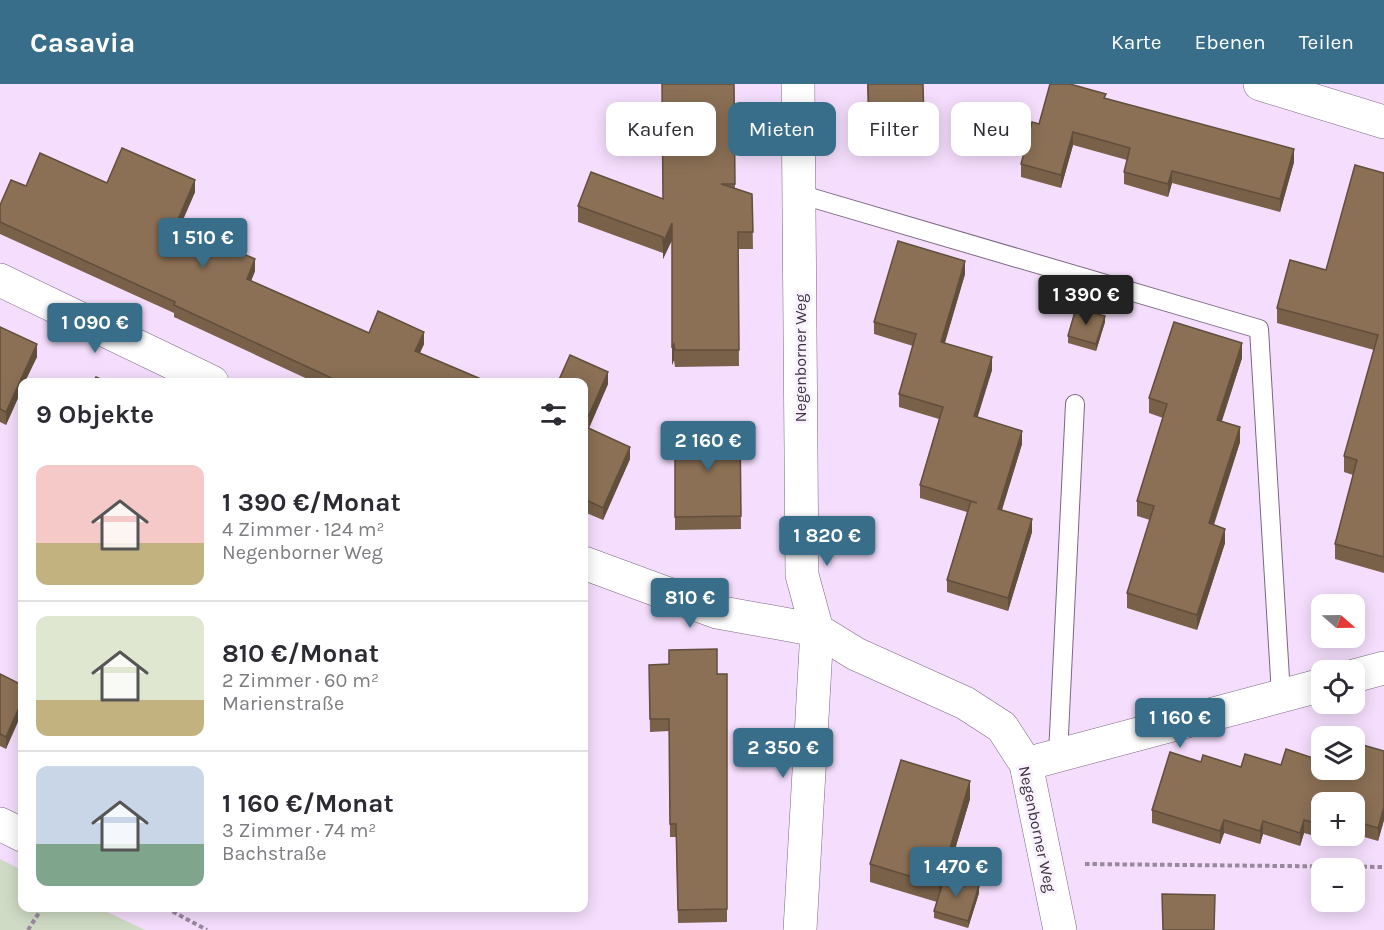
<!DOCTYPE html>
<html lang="de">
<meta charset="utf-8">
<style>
body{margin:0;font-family:Karla,sans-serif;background:#f7f7f7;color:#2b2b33;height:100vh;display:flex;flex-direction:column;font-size:22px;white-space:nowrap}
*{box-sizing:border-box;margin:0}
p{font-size:20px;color:#7c7c81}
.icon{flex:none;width:33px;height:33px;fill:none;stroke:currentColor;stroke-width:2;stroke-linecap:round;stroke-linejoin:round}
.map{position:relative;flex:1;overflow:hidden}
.panel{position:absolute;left:18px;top:294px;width:570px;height:534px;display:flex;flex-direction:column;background:#fff;border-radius:12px;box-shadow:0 3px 15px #0003}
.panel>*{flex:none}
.guide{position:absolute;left:606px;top:18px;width:570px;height:54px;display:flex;gap:12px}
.needle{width:39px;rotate:110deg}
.tools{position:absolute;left:1311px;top:510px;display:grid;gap:12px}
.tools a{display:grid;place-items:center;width:54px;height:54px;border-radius:12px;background:#fff;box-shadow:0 3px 15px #0003;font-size:30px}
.price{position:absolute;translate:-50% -51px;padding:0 14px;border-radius:6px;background:#386e8a;color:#fff;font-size:20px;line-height:39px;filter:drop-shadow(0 2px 3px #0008)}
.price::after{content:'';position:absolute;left:50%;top:36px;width:18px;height:14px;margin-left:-9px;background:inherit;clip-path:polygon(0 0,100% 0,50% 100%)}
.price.on{background:#222;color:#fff}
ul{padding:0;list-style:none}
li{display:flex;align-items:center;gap:18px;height:150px;padding:0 18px}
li+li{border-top:2px solid #e1e1e2}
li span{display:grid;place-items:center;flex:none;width:168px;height:120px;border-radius:12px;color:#555}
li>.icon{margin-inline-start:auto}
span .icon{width:72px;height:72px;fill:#fffc;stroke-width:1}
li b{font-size:26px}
h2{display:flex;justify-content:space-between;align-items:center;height:72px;padding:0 18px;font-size:26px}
.chip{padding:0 21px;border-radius:12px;background:#fff;box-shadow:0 3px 15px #0003;font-size:21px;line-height:54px}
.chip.on{background:#386e8a;color:#fff}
header{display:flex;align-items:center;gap:36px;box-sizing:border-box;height:84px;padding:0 30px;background:#386e8a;color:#fff}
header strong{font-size:28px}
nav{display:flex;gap:33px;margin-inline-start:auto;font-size:21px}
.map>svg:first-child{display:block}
.green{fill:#cfdbc5}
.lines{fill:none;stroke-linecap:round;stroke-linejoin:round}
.lane-casing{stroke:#7b6782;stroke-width:20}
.street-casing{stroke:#7b6782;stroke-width:34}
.path{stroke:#99899f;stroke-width:4;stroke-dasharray:4.5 3;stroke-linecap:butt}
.lane{stroke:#fff;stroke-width:18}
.street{stroke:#fff;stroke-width:33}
.wall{fill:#786049}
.shaded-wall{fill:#614e3c}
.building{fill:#8b7055;stroke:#614e3c;stroke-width:1.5}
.labels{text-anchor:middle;stroke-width:6;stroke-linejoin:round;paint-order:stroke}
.street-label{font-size:16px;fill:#3b323e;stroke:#faf1fe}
</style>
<header>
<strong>Casavia</strong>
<nav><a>Karte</a><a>Ebenen</a><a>Teilen</a></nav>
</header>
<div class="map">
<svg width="1384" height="846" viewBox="0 0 1384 846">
<rect width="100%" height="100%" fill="#f5defd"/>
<!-- green -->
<polygon class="green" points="0,775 22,786 22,824 99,824 145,846 0,846"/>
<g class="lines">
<!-- lane casing -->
<g class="lane-casing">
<g id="lane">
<polyline points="799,110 1259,245 1281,611"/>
<polyline points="1058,671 1075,320"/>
</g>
</g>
<!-- street casing -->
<g class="street-casing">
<g id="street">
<polyline points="798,0 802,491 817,546 856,570 965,619 1002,643 1026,680 1060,846"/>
<polyline points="1260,0 1384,38"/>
<polyline points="0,196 212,298"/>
<polyline points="584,479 717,528 817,546 800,846"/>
<polyline points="1354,592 1384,584"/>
<polyline points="1026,680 1322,601"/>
<polyline points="0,740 22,751"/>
</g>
</g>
<!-- path -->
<g class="path">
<polyline points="1085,780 1384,783"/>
<polyline points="166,824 207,846"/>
<polyline points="28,846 42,824"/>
</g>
<!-- lane -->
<use href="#lane" class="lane"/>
<!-- street -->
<use href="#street" class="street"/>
</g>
<!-- wall -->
<g class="wall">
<polygon points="734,0 735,104 752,110 753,165 738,165 739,282 675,283 674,276 672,281 672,156 663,175 663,169 578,138 578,122 663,115"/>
<polygon points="867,0 923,0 924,53 869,55"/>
<polygon points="1106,15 1294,78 1280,128 1172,99 1168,113 1124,100 1124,88 1127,76 1073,61 1061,104 1021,93 1021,80 1039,40"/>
<polygon points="1384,89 1384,489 1335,475 1335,460 1353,391 1344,388 1344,372 1374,266 1277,239 1277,224 1326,186"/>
<polygon points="107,99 195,108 180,142 255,187 251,197 369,249 424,260 420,269 488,298 314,298 174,233 174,229 0,150 0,121 26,102"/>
<polygon points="965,190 945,259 992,286 977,333 1022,360 1002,426 1032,448 1008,527 947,508 947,496 967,428 920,414 920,401 939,335 899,323 899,310 913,262 874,250 874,238"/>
<polygon points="1105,238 1096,267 1068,259 1068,252"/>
<polygon points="0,243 37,273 22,298 22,305 6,341 0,338"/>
<polygon points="1242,274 1222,337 1240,358 1214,441 1225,459 1197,546 1127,524 1127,509 1150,436 1137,432 1137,417 1163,334 1149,329 1149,314"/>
<polygon points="584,298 608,300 589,344 584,341"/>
<polygon points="584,342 630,375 603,436 584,428"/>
<polygon points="740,342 741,445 675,446 675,343"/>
<polygon points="669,580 717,590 727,590 727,838 678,839 676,753 670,753 669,647 650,648 649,581"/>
<polygon points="0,590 22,601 6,665 0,662"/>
<polygon points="1384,667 1384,736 1378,757 1354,750 1354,718 1322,718 1322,752 1338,752 1336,758 1304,749 1300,762 1263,750 1260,760 1224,749 1220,760 1152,739 1152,726 1201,678 1241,683 1281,681 1322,686"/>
<polygon points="970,715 947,792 979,809 968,844 934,834 934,827 937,818 870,798 870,780"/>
</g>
<!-- shaded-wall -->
<g class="shaded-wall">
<polygon points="1073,48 1073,61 1061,104 1061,91"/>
<polygon points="1294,65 1294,78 1280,128 1280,115"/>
<polygon points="1172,87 1172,99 1168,113 1168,100"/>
<polygon points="195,96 195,108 176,152 176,140"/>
<polygon points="672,139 672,156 663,175 663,159"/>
<polygon points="255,175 255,187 247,207 247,195"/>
<polygon points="965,177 965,190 941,271 941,258"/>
<polygon points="1105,232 1105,238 1096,267 1096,260"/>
<polygon points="424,248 424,260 415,279 415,267"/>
<polygon points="1242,259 1242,274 1217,351 1217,336"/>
<polygon points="37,260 37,273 25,298 22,298 22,305 6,341 6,328"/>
<polygon points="674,260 674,276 672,281 672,264"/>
<polygon points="992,273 992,286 974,345 974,332"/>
<polygon points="608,288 608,300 589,344 589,331"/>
<polygon points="1240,343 1240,358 1209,454 1209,439"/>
<polygon points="1022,347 1022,360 998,438 998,425"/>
<polygon points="630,363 630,375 603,436 603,424"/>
<polygon points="1032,435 1032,448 1008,527 1008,514"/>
<polygon points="1225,445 1225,459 1197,546 1197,531"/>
<polygon points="22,617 22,629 6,665 6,653"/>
<polygon points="970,697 970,715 939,819 939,801"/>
<polygon points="1384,723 1384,736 1378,757 1378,744"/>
<polygon points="1224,736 1224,749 1220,760 1220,747"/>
<polygon points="1304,736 1304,749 1300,762 1300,749"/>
<polygon points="1263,737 1263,750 1260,760 1260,747"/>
<polygon points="979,802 979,809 968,844 968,837"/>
</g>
<!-- building -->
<g class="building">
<polygon points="662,0 734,0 735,100 721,100 752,110 753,148 738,148 739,266 675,266 674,260 672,264 672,139 663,159 663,153 578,122 591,88 663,115"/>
<polygon points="868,0 923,0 924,40 869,42"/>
<polygon points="1050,0 1070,0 1106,10 1104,14 1294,65 1280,115 1172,87 1168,100 1124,88 1130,64 1073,48 1061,91 1021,80 1032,38 1039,40"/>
<polygon points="122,64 195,96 176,140 255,175 247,195 369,249 378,227 424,248 415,267 488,298 340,298 174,221 175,218 0,138 0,121 11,96 26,102 40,69 107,99"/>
<polygon points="1355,81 1384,89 1384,473 1335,460 1357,376 1344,372 1378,251 1277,224 1290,176 1326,186"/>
<polygon points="898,157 965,177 941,258 992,273 974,332 1022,347 998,425 1032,435 1008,514 947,496 971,417 977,419 920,401 943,323 899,310 916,250 874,238"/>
<polygon points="1076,224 1105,232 1096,260 1068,252"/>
<polygon points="1174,238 1242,259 1217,336 1240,343 1209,439 1225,445 1197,531 1127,509 1154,422 1137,417 1167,320 1149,314"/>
<polygon points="0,243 37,260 6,328 0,325"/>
<polygon points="570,271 608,288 589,331 584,328 584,298 558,298"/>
<polygon points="96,293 107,298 93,298"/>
<polygon points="584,342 630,363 603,424 584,415"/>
<polygon points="740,342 741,432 675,433 675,343"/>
<polygon points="717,565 717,590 727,590 727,825 678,826 676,740 670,740 669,635 650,635 649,581 669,580 669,566"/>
<polygon points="0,590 22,601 22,617 6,653 0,650"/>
<polygon points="1363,661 1384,667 1384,723 1378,744 1354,737 1354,718 1322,718 1322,741 1304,736 1300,749 1263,737 1260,747 1224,736 1220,747 1152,726 1170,668 1201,678 1203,671 1241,683 1245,670 1281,681 1286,665 1322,677 1322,686 1354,686 1354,669 1360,671"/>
<polygon points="901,676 970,697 939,801 870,780"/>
<polygon points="945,792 979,802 968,837 934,827"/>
<polygon points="1162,810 1215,811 1214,846 1163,846"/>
</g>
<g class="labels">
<!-- street labels -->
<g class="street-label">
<text transform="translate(800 274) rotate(-90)" y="6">Negenborner Weg</text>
<text transform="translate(1038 745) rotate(78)" y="6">Negenborner Weg</text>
</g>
</g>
</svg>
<div class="tools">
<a><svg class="needle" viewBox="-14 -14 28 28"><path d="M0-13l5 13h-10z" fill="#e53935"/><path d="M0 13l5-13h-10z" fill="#7c7c81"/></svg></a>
<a><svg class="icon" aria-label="locate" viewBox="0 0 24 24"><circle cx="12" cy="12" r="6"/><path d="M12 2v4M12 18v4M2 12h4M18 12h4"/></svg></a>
<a><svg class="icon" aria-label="layers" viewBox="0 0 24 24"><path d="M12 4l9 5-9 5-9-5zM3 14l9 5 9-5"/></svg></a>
<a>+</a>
<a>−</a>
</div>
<b class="price" style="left:203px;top:185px">1 510 €</b>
<b class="price on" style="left:1086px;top:242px">1 390 €</b>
<b class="price" style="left:95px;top:270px">1 090 €</b>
<b class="price" style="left:708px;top:388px">2 160 €</b>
<b class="price" style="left:827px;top:483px">1 820 €</b>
<b class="price" style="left:690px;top:545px">810 €</b>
<b class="price" style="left:1180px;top:665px">1 160 €</b>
<b class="price" style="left:783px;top:695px">2 350 €</b>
<b class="price" style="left:956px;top:814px">1 470 €</b>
<div class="guide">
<a class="chip">Kaufen</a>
<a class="chip on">Mieten</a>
<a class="chip">Filter</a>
<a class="chip">Neu</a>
</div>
<section class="panel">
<h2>9 Objekte<svg class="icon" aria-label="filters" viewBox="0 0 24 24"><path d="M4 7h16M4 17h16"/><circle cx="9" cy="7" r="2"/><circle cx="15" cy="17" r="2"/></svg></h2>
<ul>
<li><span style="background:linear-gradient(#f6c9c9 65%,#c2b280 0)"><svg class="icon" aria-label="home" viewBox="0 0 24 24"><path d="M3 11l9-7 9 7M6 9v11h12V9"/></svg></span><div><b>1 390 €/Monat</b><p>4 Zimmer · 124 m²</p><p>Negenborner Weg</p></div></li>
<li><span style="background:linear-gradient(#dfe7d0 70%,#c2b280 0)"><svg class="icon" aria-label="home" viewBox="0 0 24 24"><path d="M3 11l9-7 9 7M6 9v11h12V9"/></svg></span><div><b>810 €/Monat</b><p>2 Zimmer · 60 m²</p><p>Marienstraße</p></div></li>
<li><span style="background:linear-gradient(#c9d6e8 65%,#7fa58c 0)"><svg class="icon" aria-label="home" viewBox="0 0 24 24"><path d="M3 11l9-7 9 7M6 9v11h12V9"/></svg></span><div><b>1 160 €/Monat</b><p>3 Zimmer · 74 m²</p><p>Bachstraße</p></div></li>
</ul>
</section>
</div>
